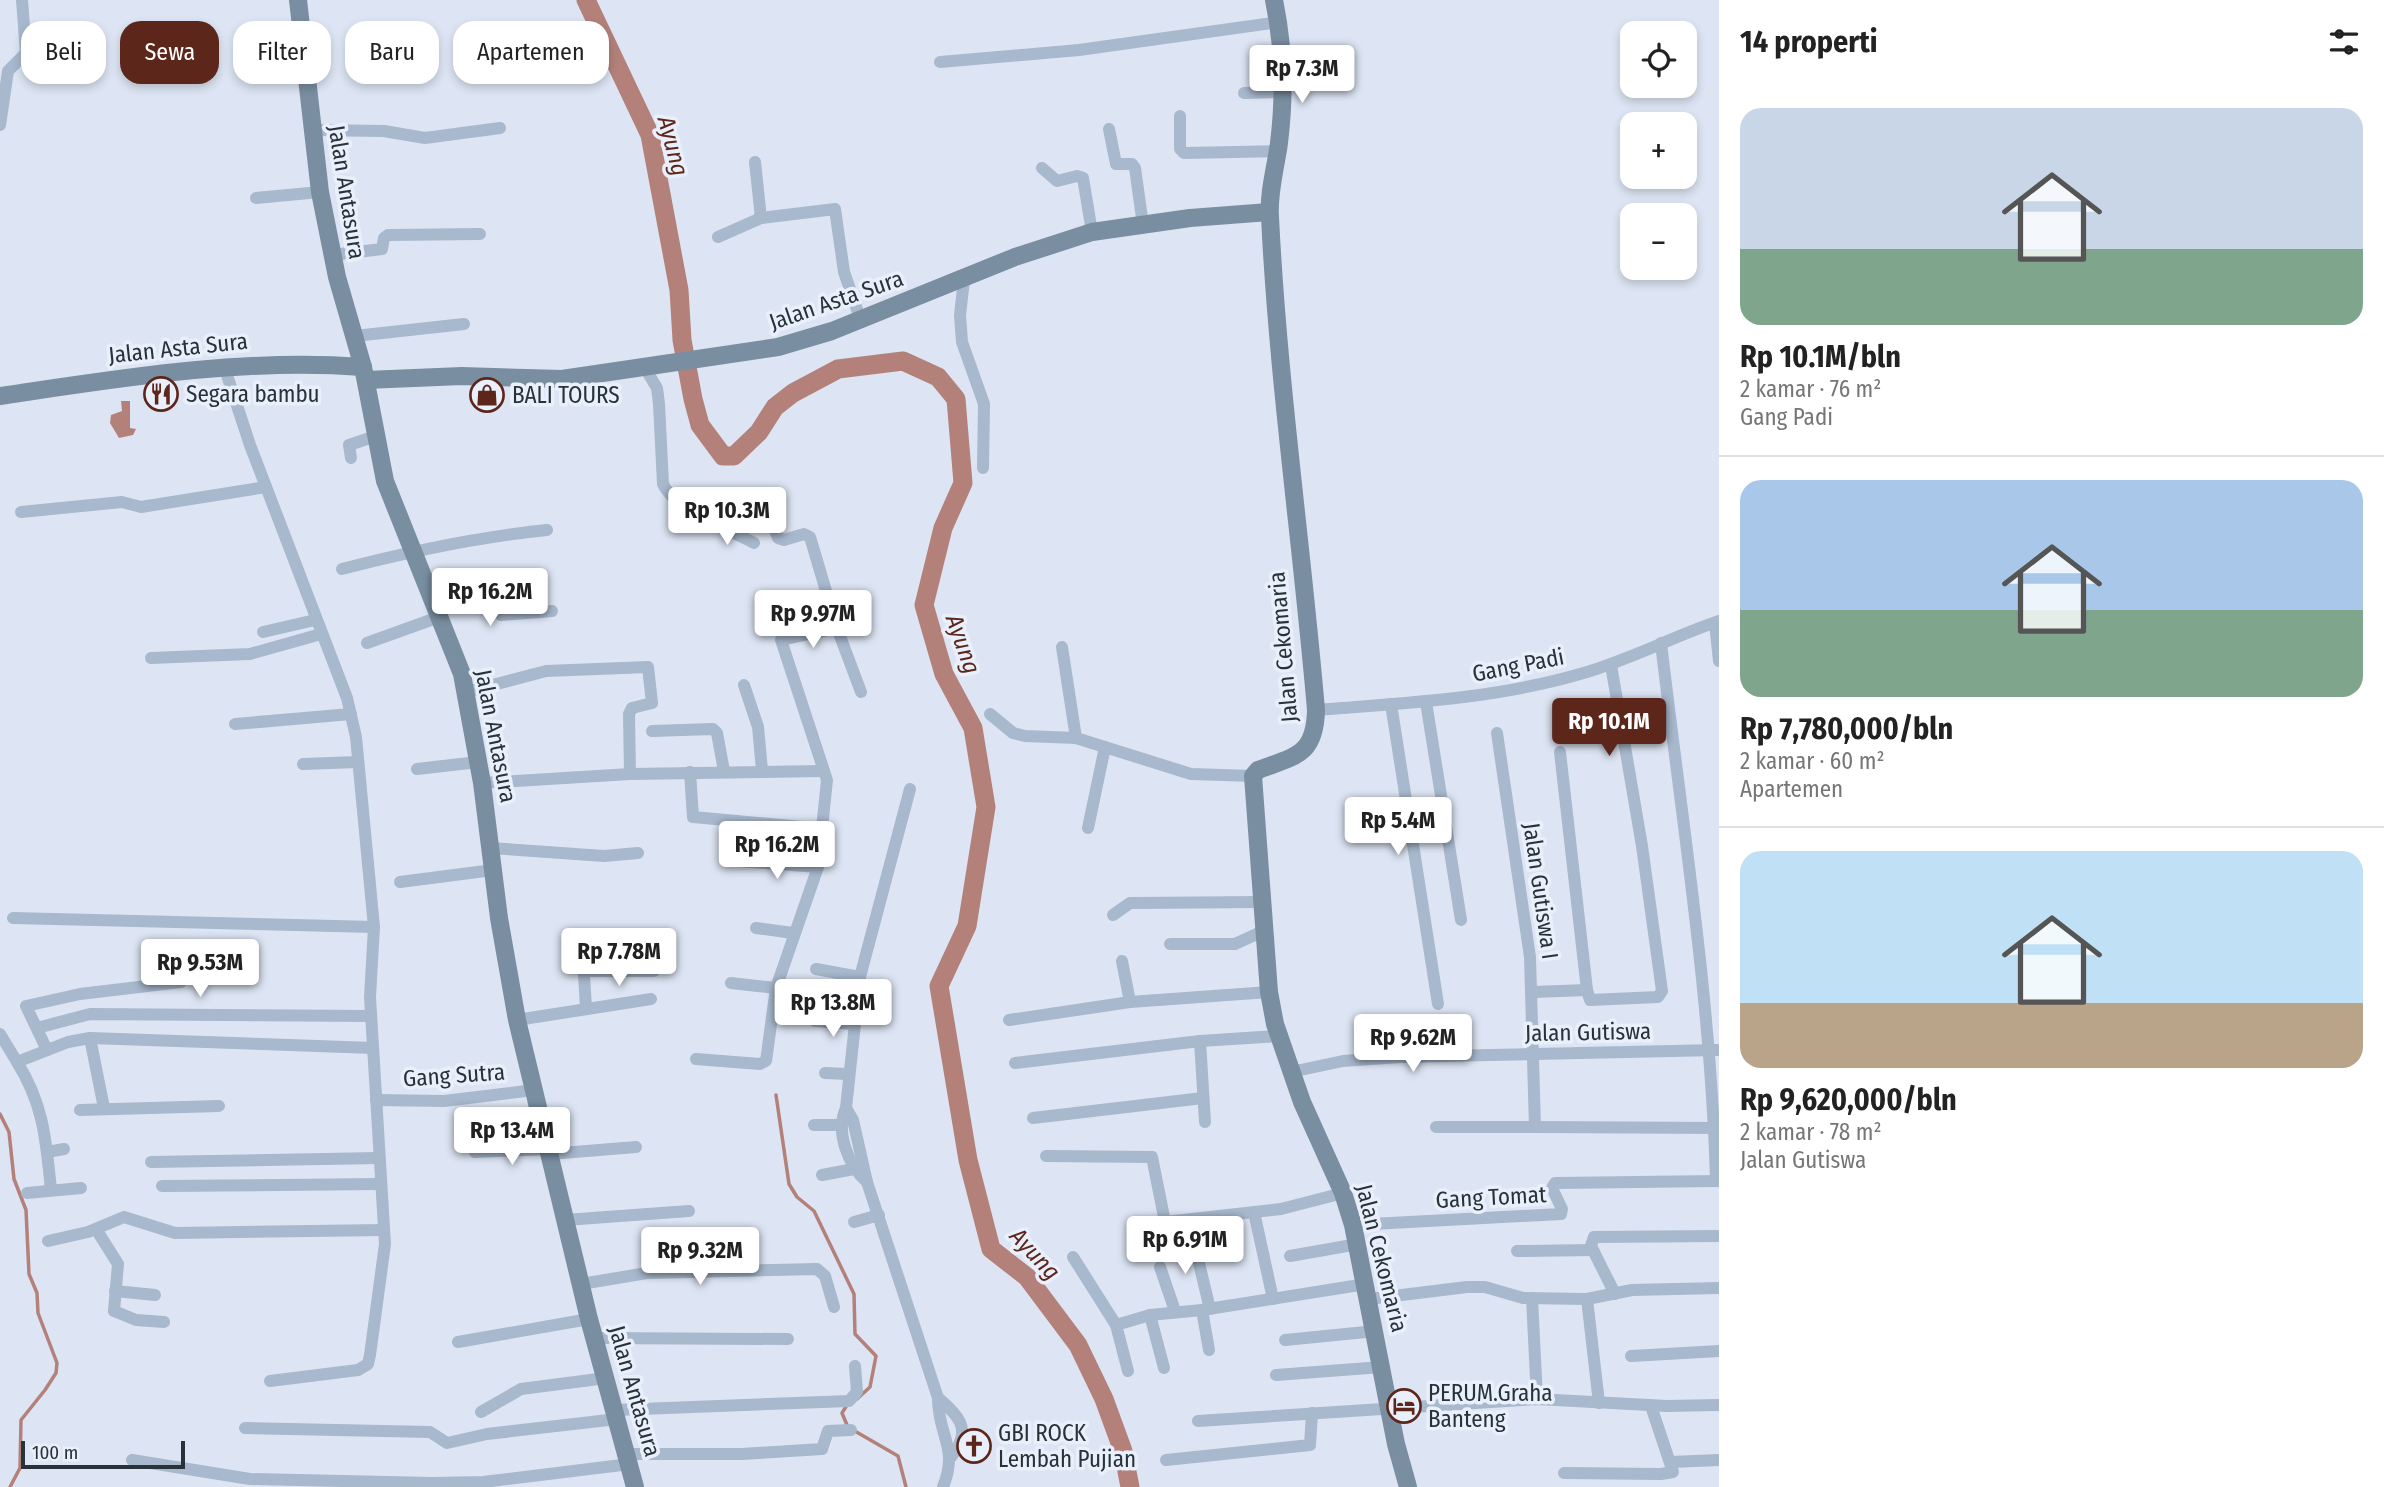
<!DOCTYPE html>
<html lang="id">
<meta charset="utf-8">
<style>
body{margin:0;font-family:"Fira Sans Condensed",sans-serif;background:#f6f6f6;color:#222;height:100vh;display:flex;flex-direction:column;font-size:26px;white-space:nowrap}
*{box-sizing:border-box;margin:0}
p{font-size:23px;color:#767676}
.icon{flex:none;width:38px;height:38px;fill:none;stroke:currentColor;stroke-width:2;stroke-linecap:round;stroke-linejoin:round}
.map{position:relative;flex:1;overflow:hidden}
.details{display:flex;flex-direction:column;background:#fff;width:665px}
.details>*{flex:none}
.banner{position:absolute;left:21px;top:21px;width:665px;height:63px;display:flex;gap:14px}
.buttons{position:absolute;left:1620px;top:21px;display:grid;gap:14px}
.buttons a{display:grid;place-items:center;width:77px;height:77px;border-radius:14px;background:#fff;box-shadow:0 4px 10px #0003;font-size:35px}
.scale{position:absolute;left:21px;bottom:18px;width:164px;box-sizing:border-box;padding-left:7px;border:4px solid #283239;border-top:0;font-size:19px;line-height:24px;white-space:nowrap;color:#283239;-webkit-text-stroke:5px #e9f0fb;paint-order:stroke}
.price{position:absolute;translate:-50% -60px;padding:0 16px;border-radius:7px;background:#fff;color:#222;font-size:23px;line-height:46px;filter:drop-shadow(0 2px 4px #0008)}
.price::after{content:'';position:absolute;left:50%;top:42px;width:21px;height:16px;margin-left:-10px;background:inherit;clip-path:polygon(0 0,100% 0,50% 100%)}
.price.selected{background:#5d261b;color:#fff}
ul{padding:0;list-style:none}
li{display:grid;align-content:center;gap:14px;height:371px;padding:0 21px}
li+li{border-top:2px solid #e0e0e0}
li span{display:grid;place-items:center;height:217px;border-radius:21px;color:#555}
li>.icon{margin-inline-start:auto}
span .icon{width:126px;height:126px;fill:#fffc;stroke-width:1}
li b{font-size:30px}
h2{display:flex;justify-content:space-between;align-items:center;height:84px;padding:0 21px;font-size:30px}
.tag{padding:0 24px;border-radius:21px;background:#fff;box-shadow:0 4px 10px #0003;font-size:24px;line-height:63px}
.tag.selected{background:#5d261b;color:#fff}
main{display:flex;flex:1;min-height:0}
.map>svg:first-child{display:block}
.water{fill:#b3817a}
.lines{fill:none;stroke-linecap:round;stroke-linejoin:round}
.stream{stroke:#b3817a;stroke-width:3.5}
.river{stroke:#b3817a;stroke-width:19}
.street{stroke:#a8b8cd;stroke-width:12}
.secondary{stroke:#798ea1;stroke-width:18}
.labels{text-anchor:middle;stroke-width:7;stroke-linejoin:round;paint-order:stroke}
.street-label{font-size:23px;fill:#283239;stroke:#e9f0fb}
.poi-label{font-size:23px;fill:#283239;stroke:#e9f0fb;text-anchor:start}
.water-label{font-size:24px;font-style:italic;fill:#5d261b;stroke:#e9f0fb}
</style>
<main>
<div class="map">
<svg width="1719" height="1487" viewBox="0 0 1719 1487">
<rect width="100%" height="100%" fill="#dde5f4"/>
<!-- water -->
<polygon class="water" points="121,401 130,401 130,428 136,429 133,435 119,438 110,423 111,415 122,411"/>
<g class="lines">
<!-- stream -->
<g class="stream">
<polyline points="776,1095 789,1184 797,1197 814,1211 854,1294 855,1334 876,1356 870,1387 857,1399"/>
<polyline points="0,1114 9,1132 14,1179 26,1210 29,1274 37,1293 38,1313 57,1363 56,1373 45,1390 21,1420 20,1468 10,1487"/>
<polyline points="847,1425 842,1413 847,1405"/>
<polyline points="853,1430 898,1456 906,1487"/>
</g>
<!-- river -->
<polyline class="river" points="586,0 650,135 679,290 682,340 693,399 700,425 723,456 734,456 759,432 775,407 793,393 838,369 903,361 938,377 956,399 963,483 943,528 924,605 944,674 973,728 986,807 967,926 939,986 968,1160 991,1249 1027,1277 1078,1345 1104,1399 1123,1451 1130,1487"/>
<!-- street -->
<g class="street">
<polyline points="940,62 1079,50 1279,22"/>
<polyline points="1244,93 1283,92"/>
<polyline points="1180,116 1180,149 1184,153 1278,151"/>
<polyline points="0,125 8,71 26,53 22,0"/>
<polyline points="1109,129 1116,164 1132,164 1135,168 1143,225"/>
<polyline points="312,130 384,131 425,138 500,128"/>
<polyline points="755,162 761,218"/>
<polyline points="1042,168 1057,181 1077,176 1083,178 1092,232"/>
<polyline points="256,198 320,192"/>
<polyline points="718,237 761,218 835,209 844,272 861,321"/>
<polyline points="332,255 382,249 384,238 388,235 480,234"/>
<polyline points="964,280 960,315 962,342 984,404 983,468"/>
<polyline points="355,336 464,324"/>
<polyline points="224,366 250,445 347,698 356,737 374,927"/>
<path d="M 645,368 L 657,388 L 659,404 L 663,484 C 675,510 728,529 754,543"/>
<polyline points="351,458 349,445 376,436"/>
<polyline points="21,512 122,502 141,507 266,487"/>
<polyline points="715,523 755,494 762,497 778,538 784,540 804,534 810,537 837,628 861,692"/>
<path d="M 342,569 C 411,551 477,537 547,530"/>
<polyline points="434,606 462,595 491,590 501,615 552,611"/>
<polyline points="1715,623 1719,661"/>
<polyline points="263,632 315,620"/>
<polyline points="367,643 439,617"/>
<path d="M 1661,643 C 1682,822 1711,1000 1716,1181"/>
<polyline points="1062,647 1076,738"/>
<polyline points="151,658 250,654 321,634"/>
<polyline points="744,685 758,727 762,770"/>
<polyline points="466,692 546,671 648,667 652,703 632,708 629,714 630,774"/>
<polyline points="1426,702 1461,920"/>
<polyline points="1391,704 1438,1004"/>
<path d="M 1316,710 C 1404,703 1494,699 1580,674 C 1627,661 1672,637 1719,621"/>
<polyline points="990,714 1013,733 1025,736 1076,738 1191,774 1253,776"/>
<polyline points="235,724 351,714"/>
<polyline points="652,731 713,729 717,733 724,771"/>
<polyline points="1560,752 1587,990"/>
<polyline points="303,764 358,762"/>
<polyline points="417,769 478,762"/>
<polyline points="690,772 693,817 824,829"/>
<polyline points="482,783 630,774 823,771"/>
<path d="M 910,789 L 860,977 L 846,1108 L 853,1120 L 867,1182 L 938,1398 C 938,1437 959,1447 943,1487"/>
<polyline points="1088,828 1105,747"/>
<polyline points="491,848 604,856 638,853"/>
<polyline points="739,861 818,867"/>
<polyline points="400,882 493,870"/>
<polyline points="1113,915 1130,903 1262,902"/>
<polyline points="13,918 374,927 370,997 385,1244 370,1355 368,1364 358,1370 270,1381"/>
<polyline points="756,928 793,933"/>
<polyline points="1170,944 1235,944 1259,933"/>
<polyline points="583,958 586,1008"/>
<polyline points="1122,961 1130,1002"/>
<polyline points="816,969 860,977"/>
<polyline points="584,971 654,971"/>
<polyline points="731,983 776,988"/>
<polyline points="1533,992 1587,990 1590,1000 1658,997 1662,991 1642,846 1611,665"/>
<polyline points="517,1020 651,999"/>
<polyline points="1009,1020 1130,1002 1269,992"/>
<polyline points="815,1021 853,1024"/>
<polyline points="37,1028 90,1014 371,1016"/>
<polyline points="0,1034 17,1062"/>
<polyline points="90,1038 104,1108"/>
<polyline points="1200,1041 1205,1122"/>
<polyline points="47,1050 26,1006 80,994 181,982"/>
<polyline points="696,1059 760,1064 766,1061 776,988 818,867 827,780 781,640 837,628"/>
<polyline points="1015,1063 1200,1041 1278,1036"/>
<polyline points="1291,1072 1343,1061 1400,1057 1717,1050"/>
<polyline points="825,1073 847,1074"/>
<polyline points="376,1100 444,1101 534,1090"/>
<path d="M 846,1108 C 835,1132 848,1165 867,1182"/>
<polyline points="80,1110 219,1106"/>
<polyline points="1033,1118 1203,1098"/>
<polyline points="814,1125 841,1125"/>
<polyline points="1436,1127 1535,1127 1530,957 1497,733"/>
<polyline points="1535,1127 1719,1128"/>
<polyline points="47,1152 64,1149"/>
<polyline points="475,1152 548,1149"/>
<polyline points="550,1154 636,1147"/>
<polyline points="1046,1156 1152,1157 1165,1222 1281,1209 1343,1193"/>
<polyline points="151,1162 379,1158"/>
<polyline points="822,1175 854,1169"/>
<polyline points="162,1186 380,1184"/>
<path d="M 51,1190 C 46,1141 44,1105 17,1062 L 68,1042 L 90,1038 L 373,1048"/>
<polyline points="27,1193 81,1188"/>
<polyline points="1254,1212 1273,1299"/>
<polyline points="565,1220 689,1211"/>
<polyline points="854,1222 879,1215"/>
<polyline points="1353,1225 1561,1214 1562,1209 1552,1188 1555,1183 1719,1181"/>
<polyline points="96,1229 118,1264 114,1311 136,1320 164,1322"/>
<polyline points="1192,1234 1210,1309"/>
<polyline points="48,1241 88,1232 124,1217 175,1233 384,1230"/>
<polyline points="1517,1251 1593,1250"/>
<polyline points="1290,1256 1358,1244"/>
<polyline points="1073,1257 1116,1325 1128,1371"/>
<polyline points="1160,1267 1175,1311"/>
<polyline points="581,1284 647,1273 817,1269 825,1276 834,1307"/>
<polyline points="115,1291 155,1295"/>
<polyline points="1615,1294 1591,1246 1594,1237 1719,1236"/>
<polyline points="1532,1298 1537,1399"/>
<polyline points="1369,1299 1467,1287 1485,1287 1523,1298 1587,1299 1632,1290 1719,1288"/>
<polyline points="1587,1299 1599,1403"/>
<polyline points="1202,1310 1209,1350"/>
<polyline points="1150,1315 1164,1368"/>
<polyline points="1116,1325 1150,1315 1202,1310 1366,1284"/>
<polyline points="595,1338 788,1339"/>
<polyline points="1285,1340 1376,1331"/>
<polyline points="458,1342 589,1319"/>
<polyline points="1631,1356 1719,1351"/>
<polyline points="1276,1375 1382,1367"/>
<path d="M 938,1398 C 961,1417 972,1431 951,1457"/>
<polyline points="615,1410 849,1401 857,1392 855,1366"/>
<polyline points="481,1412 521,1389 606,1378"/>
<polyline points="1198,1421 1537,1399 1667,1406 1719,1405"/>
<polyline points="245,1428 430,1432 447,1443 487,1434 617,1419"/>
<polyline points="627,1454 742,1454 822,1449 828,1431 851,1430"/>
<polyline points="132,1460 250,1479 432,1483 483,1482 630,1464"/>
<polyline points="1166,1460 1310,1445 1312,1413"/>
<polyline points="1671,1462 1719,1460"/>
<polyline points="1564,1473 1661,1474 1673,1472 1651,1406"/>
</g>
<!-- secondary -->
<g class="secondary">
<polyline points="298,0 320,192 337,277 363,367 385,481 462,674 482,783 499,918 517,1020 589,1319 635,1487"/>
<path d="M 1274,0 C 1284,48 1285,94 1279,143 C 1276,166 1268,193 1270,217 C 1278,382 1302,545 1316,710 C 1315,755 1296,756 1258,770 L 1253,776 L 1269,992 L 1275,1024 L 1302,1102 L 1343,1193 L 1353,1225 L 1396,1444 L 1408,1487"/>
<polyline points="366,380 462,376 562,379 778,347 832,331 1015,257 1092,232 1190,218 1269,212"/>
<path d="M 0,396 C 121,378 240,358 363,367"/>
</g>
</g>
<!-- icons -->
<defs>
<g id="restaurant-ring" transform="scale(1.75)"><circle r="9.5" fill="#e9f0fb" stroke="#5d261b" stroke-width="1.5"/><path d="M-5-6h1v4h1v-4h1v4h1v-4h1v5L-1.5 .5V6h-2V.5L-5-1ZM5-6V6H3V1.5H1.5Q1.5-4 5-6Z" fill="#5d261b"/></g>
<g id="shop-ring" transform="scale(1.75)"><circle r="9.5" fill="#e9f0fb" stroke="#5d261b" stroke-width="1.5"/><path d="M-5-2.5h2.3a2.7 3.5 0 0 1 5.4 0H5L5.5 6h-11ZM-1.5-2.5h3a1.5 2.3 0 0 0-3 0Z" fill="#5d261b"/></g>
<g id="hotel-ring" transform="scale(1.75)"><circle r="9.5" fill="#e9f0fb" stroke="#5d261b" stroke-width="1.5"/><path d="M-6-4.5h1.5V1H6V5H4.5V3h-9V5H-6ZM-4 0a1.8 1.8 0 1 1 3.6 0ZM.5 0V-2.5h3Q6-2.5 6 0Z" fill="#5d261b"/></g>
<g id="church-ring" transform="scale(1.75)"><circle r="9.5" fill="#e9f0fb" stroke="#5d261b" stroke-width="1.5"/><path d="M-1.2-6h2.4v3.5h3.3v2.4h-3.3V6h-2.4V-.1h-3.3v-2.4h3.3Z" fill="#5d261b"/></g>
</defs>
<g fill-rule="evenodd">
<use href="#restaurant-ring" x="161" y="394"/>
<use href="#shop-ring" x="487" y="395"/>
<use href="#hotel-ring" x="1404" y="1406"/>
<use href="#church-ring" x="974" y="1446"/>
</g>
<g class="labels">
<!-- street labels -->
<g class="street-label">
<text transform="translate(347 192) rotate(81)" y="8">Jalan Antasura</text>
<text transform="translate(836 300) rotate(-19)" y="8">Jalan Asta Sura</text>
<text transform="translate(178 348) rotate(-6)" y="8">Jalan Asta Sura</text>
<text transform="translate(1283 647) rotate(-95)" y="8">Jalan Cekomaria</text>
<text transform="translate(1518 665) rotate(-11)" y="8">Gang Padi</text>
<text transform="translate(496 736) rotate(79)" y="8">Jalan Antasura</text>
<text transform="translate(1541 891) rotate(82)" y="8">Jalan Gutiswa I</text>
<text transform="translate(1588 1032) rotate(-1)" y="8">Jalan Gutiswa</text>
<text transform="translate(454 1075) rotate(-4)" y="8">Gang Sutra</text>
<text transform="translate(1491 1197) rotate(-3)" y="8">Gang Tomat</text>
<text transform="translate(1382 1258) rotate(76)" y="8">Jalan Cekomaria</text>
<text transform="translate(635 1391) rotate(74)" y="8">Jalan Antasura</text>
</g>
<!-- poi labels -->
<g class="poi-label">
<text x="186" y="402">Segara bambu</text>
<text x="512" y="403">BALI TOURS</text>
<text x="1428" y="1401">PERUM.Graha<tspan x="1428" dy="26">Banteng</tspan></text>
<text x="998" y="1441">GBI ROCK<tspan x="998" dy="26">Lembah Pujian</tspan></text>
</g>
<!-- water labels -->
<g class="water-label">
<text transform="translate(673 146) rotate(75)" y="8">Ayung</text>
<text transform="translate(963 644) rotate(71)" y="8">Ayung</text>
<text transform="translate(1035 1254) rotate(47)" y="8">Ayung</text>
</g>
</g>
</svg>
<div class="buttons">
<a><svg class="icon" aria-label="locate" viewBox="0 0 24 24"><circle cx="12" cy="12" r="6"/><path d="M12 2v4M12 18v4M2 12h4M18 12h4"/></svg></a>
<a>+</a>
<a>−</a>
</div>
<div class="scale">100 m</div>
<b class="price" style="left:1302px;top:105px">Rp 7.3M</b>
<b class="price" style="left:727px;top:547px">Rp 10.3M</b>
<b class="price" style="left:490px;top:628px">Rp 16.2M</b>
<b class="price" style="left:813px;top:650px">Rp 9.97M</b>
<b class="price selected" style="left:1609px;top:758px">Rp 10.1M</b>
<b class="price" style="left:1398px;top:857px">Rp 5.4M</b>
<b class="price" style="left:777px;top:881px">Rp 16.2M</b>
<b class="price" style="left:619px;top:988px">Rp 7.78M</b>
<b class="price" style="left:200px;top:999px">Rp 9.53M</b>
<b class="price" style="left:833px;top:1039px">Rp 13.8M</b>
<b class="price" style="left:1413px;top:1074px">Rp 9.62M</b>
<b class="price" style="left:512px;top:1167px">Rp 13.4M</b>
<b class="price" style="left:1185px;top:1276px">Rp 6.91M</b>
<b class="price" style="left:700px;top:1287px">Rp 9.32M</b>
<div class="banner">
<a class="tag">Beli</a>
<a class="tag selected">Sewa</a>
<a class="tag">Filter</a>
<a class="tag">Baru</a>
<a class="tag">Apartemen</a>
</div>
</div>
<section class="details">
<h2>14 properti<svg class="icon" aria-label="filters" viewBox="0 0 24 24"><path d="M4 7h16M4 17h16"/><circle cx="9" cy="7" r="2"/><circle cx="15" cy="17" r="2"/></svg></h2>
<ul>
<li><span style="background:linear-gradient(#c9d6e8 65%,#7fa58c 0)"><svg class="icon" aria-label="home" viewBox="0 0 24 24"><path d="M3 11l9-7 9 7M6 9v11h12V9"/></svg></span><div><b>Rp 10.1M/bln</b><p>2 kamar · 76 m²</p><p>Gang Padi</p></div></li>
<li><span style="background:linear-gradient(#a9c7e8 60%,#7fa58c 0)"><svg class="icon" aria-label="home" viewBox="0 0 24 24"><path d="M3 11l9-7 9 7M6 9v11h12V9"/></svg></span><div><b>Rp 7,780,000/bln</b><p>2 kamar · 60 m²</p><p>Apartemen</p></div></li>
<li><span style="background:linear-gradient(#bfe0f5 70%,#b9a48a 0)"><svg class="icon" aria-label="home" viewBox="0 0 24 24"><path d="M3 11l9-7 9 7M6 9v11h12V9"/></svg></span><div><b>Rp 9,620,000/bln</b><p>2 kamar · 78 m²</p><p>Jalan Gutiswa</p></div></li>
</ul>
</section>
</main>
